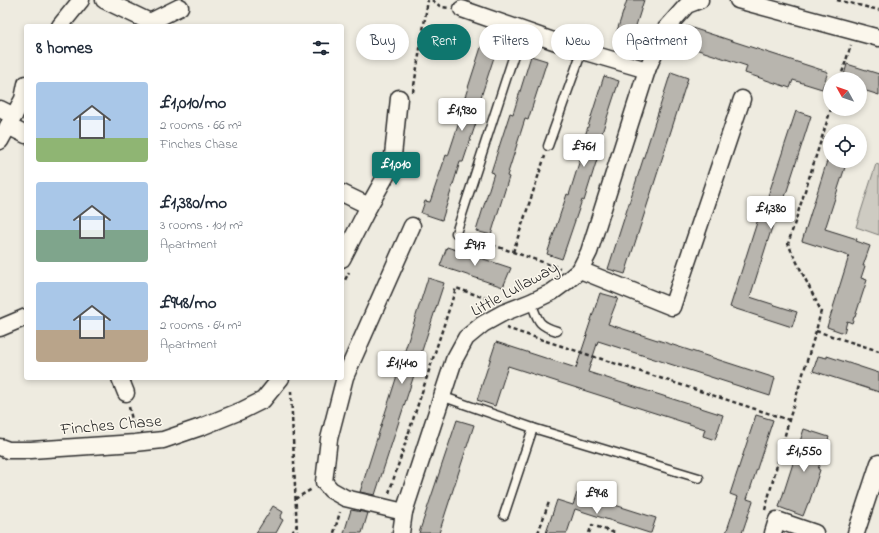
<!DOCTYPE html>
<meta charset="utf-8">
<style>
body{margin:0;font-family:"Indie Flower",sans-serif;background:#f2f2f3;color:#1f2937;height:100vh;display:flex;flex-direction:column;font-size:15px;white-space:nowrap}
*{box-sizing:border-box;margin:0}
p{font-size:13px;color:#747a83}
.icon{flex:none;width:22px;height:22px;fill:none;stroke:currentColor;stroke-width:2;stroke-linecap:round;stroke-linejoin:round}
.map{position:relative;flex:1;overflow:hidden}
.panel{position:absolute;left:24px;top:24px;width:320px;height:356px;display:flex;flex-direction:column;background:#fff;border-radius:4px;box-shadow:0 2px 6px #0003}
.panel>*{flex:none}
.guide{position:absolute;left:356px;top:24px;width:380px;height:36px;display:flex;gap:8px}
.needle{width:26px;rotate:310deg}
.tools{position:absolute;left:823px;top:72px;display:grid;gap:8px}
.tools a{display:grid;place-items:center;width:44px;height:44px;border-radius:50%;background:#fff;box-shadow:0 2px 6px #0003;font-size:20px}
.price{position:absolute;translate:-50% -34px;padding:0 9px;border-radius:4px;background:#fff;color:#222;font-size:13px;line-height:26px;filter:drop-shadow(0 1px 2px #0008)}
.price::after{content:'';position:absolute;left:50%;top:24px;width:12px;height:9px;margin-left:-6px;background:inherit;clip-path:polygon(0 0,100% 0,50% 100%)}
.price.current{background:#0f766e;color:#fff}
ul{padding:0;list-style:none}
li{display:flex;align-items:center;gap:12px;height:100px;padding:0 12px}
li span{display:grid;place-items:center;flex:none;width:112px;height:80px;border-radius:4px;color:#555}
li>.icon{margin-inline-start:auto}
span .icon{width:48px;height:48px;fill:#fffc;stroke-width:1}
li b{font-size:17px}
h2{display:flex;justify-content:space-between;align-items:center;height:48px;padding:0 12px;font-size:17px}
.tag{padding:0 14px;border-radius:18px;background:#fff;box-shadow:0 2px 6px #0003;font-size:14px;line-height:36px}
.tag.current{background:#0f766e;color:#fff}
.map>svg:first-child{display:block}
.green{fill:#cecbc2;stroke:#7c7b76}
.building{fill:#b8b5ae;stroke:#2b2b2b}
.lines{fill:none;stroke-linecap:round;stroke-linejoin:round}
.lane-casing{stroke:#2b2b2b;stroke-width:11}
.street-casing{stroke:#2b2b2b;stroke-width:19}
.path{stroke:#2b2b2b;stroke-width:2.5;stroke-dasharray:4 3;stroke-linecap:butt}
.lane{stroke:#fbf7ec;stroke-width:8}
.street{stroke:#fbf7ec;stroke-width:16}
.labels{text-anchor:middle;stroke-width:3;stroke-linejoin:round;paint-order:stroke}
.street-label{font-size:17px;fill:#2b2b2b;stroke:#fbf7ec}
</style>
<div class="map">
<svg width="879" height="533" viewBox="0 0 879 533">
<rect width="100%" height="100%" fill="#eeebe0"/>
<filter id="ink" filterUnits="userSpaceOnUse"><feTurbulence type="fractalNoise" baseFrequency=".025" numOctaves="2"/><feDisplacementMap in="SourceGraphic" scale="8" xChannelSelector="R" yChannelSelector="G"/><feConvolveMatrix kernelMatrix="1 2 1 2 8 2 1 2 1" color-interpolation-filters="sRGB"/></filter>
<g filter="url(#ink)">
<!-- green -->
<polygon class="green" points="876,164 879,165 879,235 856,227"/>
<!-- building -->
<g class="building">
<polygon points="627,0 644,0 630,45 614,40"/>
<polygon points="686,26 828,72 822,89 793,80 790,88 745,73 747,66 680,44"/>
<polygon points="484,38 499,42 480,100 483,102 463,162 460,162 442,220 421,213 425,201 430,202 446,155 448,156 467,98 465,97"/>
<polygon points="531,56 547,61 528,120 525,119 507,176 509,177 491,235 476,231 494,173 491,172 510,113 513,114"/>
<polygon points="847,64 879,74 879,95 860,89 860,79 843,79"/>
<polygon points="671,72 688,78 625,274 608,269"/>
<polygon points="604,76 619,81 600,139 603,140 584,201 582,200 562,259 547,254 567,194 569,195 587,137 585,136"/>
<polygon points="796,111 811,116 777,222 774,221 750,297 797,312 792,327 730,307 759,216 761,217"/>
<polygon points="827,161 847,161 825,229 857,239 856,241 870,246 863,266 865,266 861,278 867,280 855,317 854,317 852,323 847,321 844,333 827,327 849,256 802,241"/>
<polygon points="447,247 511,268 503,287 440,266"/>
<polygon points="428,278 444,283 375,495 360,492"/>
<polygon points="600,293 618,298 608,324 775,378 770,396 598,341 588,372 723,415 715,440 703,436 705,429 508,366 495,406 477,400 496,342 576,368 587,335 586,335"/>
<polygon points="818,356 827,358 827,356 879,373 879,392 813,371"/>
<polygon points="756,415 773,420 747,499 753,501 742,533 726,533 738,497 730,494"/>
<polygon points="457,420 474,425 439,533 419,533"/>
<polygon points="804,429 829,437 818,469 820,470 809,503 808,503 803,516 779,507"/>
<polygon points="577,493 656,518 651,533 649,533 575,509 567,533 546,533 557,500 573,505"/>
<polygon points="273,506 283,512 280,518 283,520 276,533 256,533"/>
<polygon points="351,510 368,513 362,533 344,533"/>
</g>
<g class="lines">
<!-- lane casing -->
<g class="lane-casing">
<g id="lane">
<polyline points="548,146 582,51"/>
<polyline points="456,233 522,30"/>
<path d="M 531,302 C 538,320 537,325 557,331"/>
<polyline points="441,396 533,428 699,478"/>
<polyline points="504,515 533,428"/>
</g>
</g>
<!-- street casing -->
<g class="street-casing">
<g id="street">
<polyline points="104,0 150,22"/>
<polyline points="738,0 879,38"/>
<polyline points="462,9 582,51 647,70"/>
<polyline points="150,22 180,7"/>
<polyline points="60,26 81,0"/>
<polyline points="0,109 14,116"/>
<polyline points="8,126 26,135"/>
<polyline points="0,141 23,99 26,84"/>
<polyline points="342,193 369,206"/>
<polyline points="342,259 369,206 392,165 399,98"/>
<polyline points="580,270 672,307 742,99"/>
<polyline points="0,328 26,317"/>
<polyline points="120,378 126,393"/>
<polyline points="0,447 8,450 31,450 135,443 163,440 201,427 243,410 263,400 281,378"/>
<polyline points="404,512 345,498 331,490 324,482 329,439 345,377 412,226"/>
<polyline points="401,533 404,512 454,360 466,338 483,324 503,313 531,302 552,292 567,281 580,270 589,252 647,70 663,32 687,5 700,0"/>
<polyline points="773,533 777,520 815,533"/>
<polyline points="856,533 879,463"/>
</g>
</g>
<!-- path -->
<g class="path">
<polyline points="432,0 441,7 449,8"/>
<polyline points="837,0 879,10"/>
<polyline points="840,79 851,45"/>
<polyline points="413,92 428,0"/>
<polyline points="466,236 560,268"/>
<polyline points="513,252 545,156"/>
<polyline points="342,286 349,272"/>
<polyline points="506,328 789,420"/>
<polyline points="816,331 879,351"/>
<polyline points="291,391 297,533"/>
<polyline points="129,407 134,428"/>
<polyline points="389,493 456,288 494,301"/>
<polyline points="295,499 312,489"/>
<polyline points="765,510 789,420 816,331 821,311 788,244 831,109"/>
<polyline points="292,533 297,525"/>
<polyline points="334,533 340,512"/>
<polyline points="538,533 549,502"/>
<polyline points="589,533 592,525 615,533"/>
</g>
<!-- lane -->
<use href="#lane" class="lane"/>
<!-- street -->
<use href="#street" class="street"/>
</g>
</g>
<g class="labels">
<!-- street labels -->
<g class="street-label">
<text transform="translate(514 288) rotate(-29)" y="6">Little Lullaway</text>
<text transform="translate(111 424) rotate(-5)" y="6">Finches Chase</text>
</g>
</g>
</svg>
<div class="tools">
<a><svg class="needle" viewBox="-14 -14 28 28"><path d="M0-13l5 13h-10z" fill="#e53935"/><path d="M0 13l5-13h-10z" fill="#747a83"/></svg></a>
<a><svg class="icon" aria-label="locate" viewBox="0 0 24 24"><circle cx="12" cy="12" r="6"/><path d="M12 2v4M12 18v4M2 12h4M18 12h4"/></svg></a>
</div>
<b class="price" style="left:462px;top:132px">£1,930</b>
<b class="price" style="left:584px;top:168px">£761</b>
<b class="price current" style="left:396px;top:186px">£1,010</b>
<b class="price" style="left:771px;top:230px">£1,380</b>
<b class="price" style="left:475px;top:267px">£917</b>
<b class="price" style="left:402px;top:385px">£1,440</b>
<b class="price" style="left:804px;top:473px">£1,550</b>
<b class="price" style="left:597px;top:515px">£948</b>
<div class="guide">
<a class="tag">Buy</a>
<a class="tag current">Rent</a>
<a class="tag">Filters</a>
<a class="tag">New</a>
<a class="tag">Apartment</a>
</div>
<section class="panel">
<h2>8 homes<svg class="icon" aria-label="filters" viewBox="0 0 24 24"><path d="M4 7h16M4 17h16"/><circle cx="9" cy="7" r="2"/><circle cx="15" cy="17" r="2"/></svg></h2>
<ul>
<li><span style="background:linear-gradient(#a9c7e8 70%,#8fb573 0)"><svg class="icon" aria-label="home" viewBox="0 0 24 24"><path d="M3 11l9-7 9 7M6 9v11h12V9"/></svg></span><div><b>£1,010/mo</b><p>2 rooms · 66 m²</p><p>Finches Chase</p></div></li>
<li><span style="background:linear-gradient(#a9c7e8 60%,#7fa58c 0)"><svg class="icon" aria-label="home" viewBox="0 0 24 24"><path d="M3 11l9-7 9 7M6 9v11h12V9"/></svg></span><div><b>£1,380/mo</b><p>3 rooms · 101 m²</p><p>Apartment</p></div></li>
<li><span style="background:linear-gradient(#a9c7e8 60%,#b9a48a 0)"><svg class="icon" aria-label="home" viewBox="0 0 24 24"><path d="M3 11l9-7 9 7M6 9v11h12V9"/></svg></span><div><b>£948/mo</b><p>2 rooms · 64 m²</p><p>Apartment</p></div></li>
</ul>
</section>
</div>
